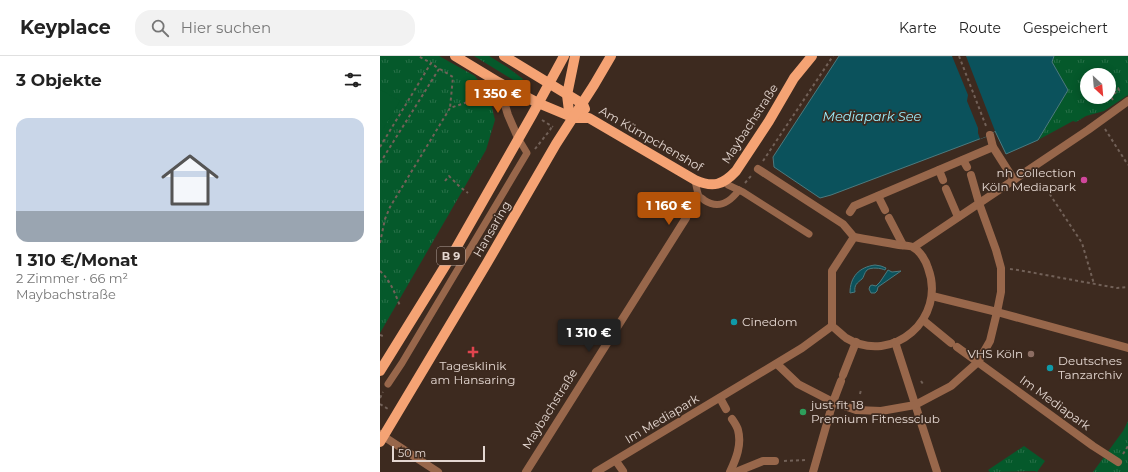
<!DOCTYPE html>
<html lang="de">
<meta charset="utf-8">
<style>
body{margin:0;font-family:Montserrat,sans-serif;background:#f2f2f2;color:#222;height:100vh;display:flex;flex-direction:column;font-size:15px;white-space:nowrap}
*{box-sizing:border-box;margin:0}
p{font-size:13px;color:#767676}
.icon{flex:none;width:22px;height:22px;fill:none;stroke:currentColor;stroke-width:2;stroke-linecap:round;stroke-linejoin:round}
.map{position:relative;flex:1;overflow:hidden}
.side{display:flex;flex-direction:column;background:#fff;width:380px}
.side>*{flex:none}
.needle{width:26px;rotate:154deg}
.controls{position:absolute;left:700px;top:12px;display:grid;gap:8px}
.controls a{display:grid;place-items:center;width:36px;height:36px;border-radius:50%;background:#fff;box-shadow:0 2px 10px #0003;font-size:20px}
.scale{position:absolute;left:12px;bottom:10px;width:93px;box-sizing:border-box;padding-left:4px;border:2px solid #e4d7d1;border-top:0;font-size:11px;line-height:14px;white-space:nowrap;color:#e4d7d1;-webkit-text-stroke:3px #3d2a1f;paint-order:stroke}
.price{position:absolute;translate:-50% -34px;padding:0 9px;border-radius:4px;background:#b45309;color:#fff;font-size:13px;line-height:26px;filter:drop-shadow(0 1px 2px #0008)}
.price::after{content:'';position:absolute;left:50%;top:24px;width:12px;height:9px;margin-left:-6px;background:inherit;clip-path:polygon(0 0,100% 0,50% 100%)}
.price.active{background:#222;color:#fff}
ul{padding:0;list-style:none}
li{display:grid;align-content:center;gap:8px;height:212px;padding:0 16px}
li span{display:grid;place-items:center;height:124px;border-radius:12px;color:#555}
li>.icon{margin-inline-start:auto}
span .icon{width:72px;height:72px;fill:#fffc;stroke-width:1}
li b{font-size:17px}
h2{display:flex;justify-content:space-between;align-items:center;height:48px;padding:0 16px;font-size:17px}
header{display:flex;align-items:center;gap:24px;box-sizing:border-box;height:56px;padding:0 20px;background:#fff;border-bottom:1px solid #e0e0e0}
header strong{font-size:19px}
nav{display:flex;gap:22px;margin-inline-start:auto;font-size:14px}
.search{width:280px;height:36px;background:#f2f2f2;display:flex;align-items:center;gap:10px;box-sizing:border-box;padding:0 14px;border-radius:16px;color:#767676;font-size:15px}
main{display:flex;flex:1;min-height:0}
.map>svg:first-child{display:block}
.grass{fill:url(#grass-tufts);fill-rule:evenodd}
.garden{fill:#05592b}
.water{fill:#0b525c;stroke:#4c7a7f}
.pier{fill:#3d2a1f}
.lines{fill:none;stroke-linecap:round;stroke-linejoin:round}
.path{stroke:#726158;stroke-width:2;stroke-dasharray:3 3;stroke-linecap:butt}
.lane{stroke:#98674b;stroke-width:7}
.street{stroke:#98674b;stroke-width:8}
.primary{stroke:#f5a374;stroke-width:10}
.hotel-dot{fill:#d1479c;stroke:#3d2a1f;stroke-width:1.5}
.culture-dot{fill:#0f9aa8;stroke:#3d2a1f;stroke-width:1.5}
.health-dot{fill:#e0444e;stroke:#3d2a1f;stroke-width:1.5}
.education-dot{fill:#8d6e63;stroke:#3d2a1f;stroke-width:1.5}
.leisure-dot{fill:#2e9e5b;stroke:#3d2a1f;stroke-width:1.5}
.labels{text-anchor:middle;stroke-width:3.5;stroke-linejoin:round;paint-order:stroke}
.shield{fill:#3d2a1f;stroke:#b2a39c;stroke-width:1}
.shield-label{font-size:11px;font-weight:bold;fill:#e4d7d1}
.street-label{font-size:12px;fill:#e4d7d1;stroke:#3d2a1f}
.poi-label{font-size:12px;fill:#e4d7d1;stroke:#3d2a1f;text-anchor:start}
.water-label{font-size:13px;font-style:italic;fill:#9beffe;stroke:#3d2a1f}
</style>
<header>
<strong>Keyplace</strong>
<div class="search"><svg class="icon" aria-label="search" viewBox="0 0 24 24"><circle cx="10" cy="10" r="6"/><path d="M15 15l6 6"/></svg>Hier suchen</div>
<nav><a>Karte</a><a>Route</a><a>Gespeichert</a></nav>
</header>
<main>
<section class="side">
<h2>3 Objekte<svg class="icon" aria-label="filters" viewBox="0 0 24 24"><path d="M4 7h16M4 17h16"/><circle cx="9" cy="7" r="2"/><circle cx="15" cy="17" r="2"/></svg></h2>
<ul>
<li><span style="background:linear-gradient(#c9d6e8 75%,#9aa5b1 0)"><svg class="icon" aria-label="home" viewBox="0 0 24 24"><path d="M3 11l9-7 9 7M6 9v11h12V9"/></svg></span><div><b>1 310 €/Monat</b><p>2 Zimmer · 66 m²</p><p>Maybachstraße</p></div></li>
</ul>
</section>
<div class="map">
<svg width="748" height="416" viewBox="0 0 748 416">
<defs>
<pattern id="grass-tufts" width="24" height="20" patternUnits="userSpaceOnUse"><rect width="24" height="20" fill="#05592b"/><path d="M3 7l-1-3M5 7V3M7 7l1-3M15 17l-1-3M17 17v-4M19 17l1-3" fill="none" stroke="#297049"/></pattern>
</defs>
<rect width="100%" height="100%" fill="#3d2a1f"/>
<!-- grass -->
<g class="grass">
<polygon points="0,0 59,0 95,20 109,40 115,64 106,94 0,277"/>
<polygon points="94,0 109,0 127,11 143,23 140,28"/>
<path d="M 674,0 L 748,0 L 748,39 L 724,55 L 706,60 L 696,66 L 693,65 L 658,84 L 688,34 L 672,6 ZM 707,19 L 729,19 L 729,41 L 707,41 Z"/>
<polygon points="748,365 748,416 713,416 743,375"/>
<polygon points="644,390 665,405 657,416 655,415 610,416 608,414"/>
</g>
<!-- garden -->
<polygon class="garden" points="1,34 20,45 0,78 0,35"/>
<!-- water -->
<g class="water">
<polygon points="459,0 674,0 672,6 688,34 658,84 626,98 615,75 610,79 451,139 440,142 394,111 393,101"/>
<path d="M 495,209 L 501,210 L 506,212 L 505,214 C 501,212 491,211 487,214 C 484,217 484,221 482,223 C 477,227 474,229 475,236 L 470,237 C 470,221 479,211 495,209 Z"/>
<polygon points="508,214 512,216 521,215 498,231 497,235 495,237 491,237 489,233 490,230 492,229 496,230 500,226"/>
</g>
<!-- pier -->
<polygon class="pier" points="572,0 586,0 615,75 610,79 600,83 598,77 598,72 587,45 588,39"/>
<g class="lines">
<!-- path -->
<g class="path">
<polyline points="579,0 606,70"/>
<polyline points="60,13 73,21 70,52"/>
<polyline points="733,44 729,38 738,32 739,34 734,38"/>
<polyline points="162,64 173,71"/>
<polyline points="725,73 748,109"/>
<polyline points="0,91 51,7 38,0"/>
<polyline points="155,93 170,74 172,70"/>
<polyline points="383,105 453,0"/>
<polyline points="0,107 59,13 51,7"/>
<polyline points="65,125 69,120 80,131 88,137"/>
<polyline points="365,127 371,120"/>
<polyline points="663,128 702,187 714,228"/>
<polyline points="0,187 5,163 10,151 70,52 111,38"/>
<polyline points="630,213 638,214 737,232 748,231"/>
<path d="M 0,215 C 10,224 15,237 20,250"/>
<polyline points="0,279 3,280"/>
<polyline points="541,325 543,328"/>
<polyline points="480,338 481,334"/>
<polyline points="0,342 3,336"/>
<polyline points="0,348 8,353"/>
<polyline points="743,398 748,390"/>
<polyline points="404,405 425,404"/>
</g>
<!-- lane -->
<g class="lane">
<path d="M 315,124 C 316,129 317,136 319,140 C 320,142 323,142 324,144 C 339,154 350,146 359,134"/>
<polyline points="344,125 348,129 363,136 429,178"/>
<polyline points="8,328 22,307 147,97 138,82"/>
</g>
<!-- street -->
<g class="street">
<polyline points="118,26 128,59 138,82"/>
<polyline points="610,79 613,91 634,124"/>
<polyline points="583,104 587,111"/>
<polyline points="378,113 463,168 474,181"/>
<polyline points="559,114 563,124"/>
<polyline points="566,133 578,161"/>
<polyline points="498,140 505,154"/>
<polyline points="470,156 474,150 613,91"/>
<polyline points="509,162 523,189"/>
<path d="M 474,181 C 489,184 504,186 519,189 C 524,190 531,189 534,192 C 540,195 546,205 548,212 C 567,262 513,310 466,282 C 461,278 457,274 452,270 L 452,215 Z"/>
<polyline points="534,191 708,74 748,45"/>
<polyline points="552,240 617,256 748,292"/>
<polyline points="543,264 571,287"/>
<polyline points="515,286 557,416"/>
<polyline points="577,291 713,390 738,406"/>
<polyline points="397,308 418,328 453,346 476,354 501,355 535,349 571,330 598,306 610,285 617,256 621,236 621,212 616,194 599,147 591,119"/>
<polyline points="463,319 476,286"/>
<polyline points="340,342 346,353"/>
<polyline points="0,378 58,416"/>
<polyline points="236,405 243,415"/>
<polyline points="146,416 306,162"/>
<polyline points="216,416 422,292 452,270"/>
<path d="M 350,416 C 356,403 362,389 358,374 C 357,370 354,366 352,363"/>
<polyline points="356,416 383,405 395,405"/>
<polyline points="433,416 453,346 461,325"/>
</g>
<!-- primary -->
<g class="primary">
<path d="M 75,0 L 118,26 L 158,47 L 194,62 L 209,62 L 315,124 C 333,132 343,129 356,115 L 389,65 L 414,22 L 432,0"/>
<polyline points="124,0 203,48 205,53"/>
<polyline points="194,62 189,55 187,39 195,0"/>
<polyline points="0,315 75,194 152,59 184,0"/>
<polyline points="0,386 107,207 176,88 214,29 231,0"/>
</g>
</g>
<!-- markers -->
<circle class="hotel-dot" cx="704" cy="124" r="4"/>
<g class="culture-dot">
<circle cx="354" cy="266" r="4"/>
<circle cx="670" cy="312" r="4"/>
</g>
<path class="health-dot" d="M91 290h4v4h4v4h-4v4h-4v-4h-4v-4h4z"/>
<circle class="education-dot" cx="651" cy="298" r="4"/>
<circle class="leisure-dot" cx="423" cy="356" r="4"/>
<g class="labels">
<!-- shield labels -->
<rect class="shield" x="57" y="191" width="28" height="18" rx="3"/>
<g class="shield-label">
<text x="71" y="204">B 9</text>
</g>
<!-- street labels -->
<g class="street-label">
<text transform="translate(370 68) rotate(-57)" y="4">Maybachstraße</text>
<text transform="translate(271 83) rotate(30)" y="4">Am Kümpchenshof</text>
<text transform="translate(112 173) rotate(-60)" y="4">Hansaring</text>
<text transform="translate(675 347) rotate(36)" y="4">Im Mediapark</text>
<text transform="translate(170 353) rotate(-58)" y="4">Maybachstraße</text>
<text transform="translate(282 363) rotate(-31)" y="4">Im Mediapark</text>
</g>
<!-- poi labels -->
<g class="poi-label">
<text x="696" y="121" text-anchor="end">nh Collection<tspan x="696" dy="14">Köln Mediapark</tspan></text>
<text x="362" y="270">Cinedom</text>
<text x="643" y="302" text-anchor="end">VHS Köln</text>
<text x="678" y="309">Deutsches<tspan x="678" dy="14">Tanzarchiv</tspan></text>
<text x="93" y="314" text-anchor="middle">Tagesklinik<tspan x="93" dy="14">am Hansaring</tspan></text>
<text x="431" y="353">just fit 18<tspan x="431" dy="14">Premium Fitnessclub</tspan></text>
</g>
<!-- water labels -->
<g class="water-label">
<text x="492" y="65">Mediapark See</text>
</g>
</g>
</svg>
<div class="controls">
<a><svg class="needle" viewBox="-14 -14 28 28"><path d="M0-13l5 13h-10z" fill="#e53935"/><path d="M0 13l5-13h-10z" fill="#767676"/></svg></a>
</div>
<div class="scale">50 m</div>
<b class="price" style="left:118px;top:58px">1 350 €</b>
<b class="price" style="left:289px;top:170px">1 160 €</b>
<b class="price active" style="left:209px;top:297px">1 310 €</b>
</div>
</main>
